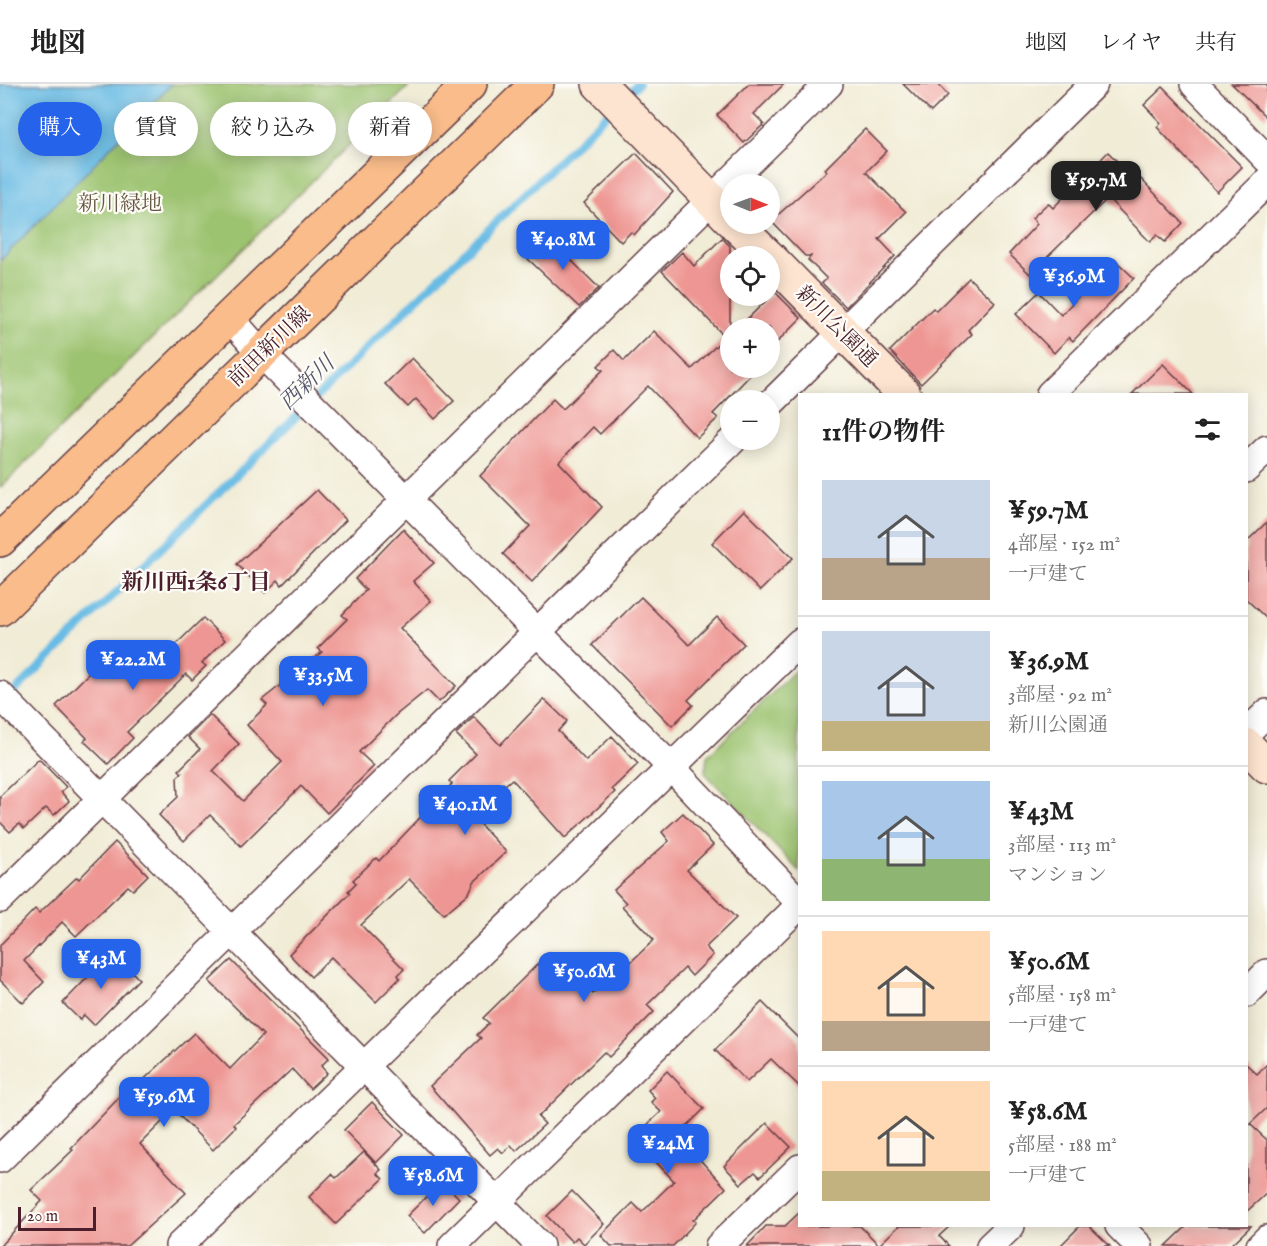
<!DOCTYPE html>
<html lang="ja">
<meta charset="utf-8">
<style>
body{margin:0;font-family:"IM FELL English","Noto Serif JP",serif;background:#f6f6f6;color:#222;height:100vh;display:flex;flex-direction:column;font-size:22px;white-space:nowrap}
*{box-sizing:border-box;margin:0}
p{font-size:20px;color:#767676}
.icon{flex:none;width:33px;height:33px;fill:none;stroke:currentColor;stroke-width:2;stroke-linecap:round;stroke-linejoin:round}
.map{position:relative;flex:1;overflow:hidden}
.details{position:absolute;left:798px;top:309px;width:450px;height:834px;display:flex;flex-direction:column;background:#fff;border-radius:0px;box-shadow:0 3px 15px #0003}
.details>*{flex:none}
.banner{position:absolute;left:18px;top:18px;width:570px;height:54px;display:flex;gap:12px}
.needle{width:39px;rotate:91deg}
.buttons{position:absolute;left:720px;top:90px;display:grid;gap:12px}
.buttons a{display:grid;place-items:center;width:60px;height:60px;border-radius:50%;background:#fff;box-shadow:0 3px 15px #0003;font-size:30px}
.scale{position:absolute;left:18px;bottom:15px;width:78px;box-sizing:border-box;padding-left:6px;border:3px solid #4a1f2b;border-top:0;font-size:16px;line-height:21px;white-space:nowrap;color:#4a1f2b;-webkit-text-stroke:4px #fdfcf7;paint-order:stroke}
.price{position:absolute;translate:-50% -51px;padding:0 14px;border-radius:12px;background:#2563eb;color:#fff;font-size:20px;line-height:39px;filter:drop-shadow(0 2px 3px #0008)}
.price::after{content:'';position:absolute;left:50%;top:36px;width:18px;height:14px;margin-left:-9px;background:inherit;clip-path:polygon(0 0,100% 0,50% 100%)}
.price.selected{background:#222;color:#fff}
ul{padding:0;list-style:none}
li{display:flex;align-items:center;gap:18px;height:150px;padding:0 24px}
li+li{border-top:2px solid #e0e0e0}
li span{display:grid;place-items:center;flex:none;width:168px;height:120px;border-radius:0px;color:#555}
li>.icon{margin-inline-start:auto}
span .icon{width:72px;height:72px;fill:#fffc;stroke-width:1}
li b{font-size:26px}
h2{display:flex;justify-content:space-between;align-items:center;height:72px;padding:0 24px;font-size:26px}
.tag{padding:0 21px;border-radius:27px;background:#fff;box-shadow:0 3px 15px #0003;font-size:21px;line-height:54px}
.tag.selected{background:#2563eb;color:#fff}
header{display:flex;align-items:center;gap:36px;box-sizing:border-box;height:84px;padding:0 30px;background:#fff;border-bottom:2px solid #e0e0e0}
header strong{font-size:28px}
nav{display:flex;gap:33px;margin-inline-start:auto;font-size:21px}
.map>svg:first-child{display:block}
.green{fill:#9cc36f;stroke:#73714d;stroke-width:1.5}
.water{fill:#68bbe4;stroke:#596d88;stroke-width:1.5}
.lines{fill:none;stroke-linecap:round;stroke-linejoin:round}
.stream{stroke:#68bbe4;stroke-width:8}
.building{fill:#ee9693}
.street-casing{stroke:#633e45;stroke-width:30}
.secondary-casing{stroke:#633e45;stroke-width:36}
.primary-casing{stroke:#633e45;stroke-width:36}
.street{stroke:#fff;stroke-width:27}
.secondary{stroke:#fde4d0;stroke-width:33}
.primary{stroke:#f9bc8a;stroke-width:33}
.labels{text-anchor:middle;stroke-width:4.5;stroke-linejoin:round;paint-order:stroke}
.park-label{font-size:21px;fill:#675843;stroke:#fdfcf7}
.street-label{font-size:21px;fill:#4a1f2b;stroke:#fdfcf7}
.water-label{font-size:22px;font-style:italic;fill:#54566c;stroke:#fdfcf7}
.neighbourhood-label{font-size:22px;font-weight:bold;fill:#4a1f2b;stroke:#fdfcf7}
</style>
<header>
<strong>地図</strong>
<nav><a>地図</a><a>レイヤ</a><a>共有</a></nav>
</header>
<div class="map">
<svg width="1267" height="1162" viewBox="0 0 1267 1162">
<rect width="100%" height="100%" fill="#fdfcf7"/>
<filter id="ink" filterUnits="userSpaceOnUse"><feTurbulence type="fractalNoise" baseFrequency=".0167" numOctaves="2"/><feDisplacementMap in="SourceGraphic" scale="12" xChannelSelector="R" yChannelSelector="G"/><feConvolveMatrix kernelMatrix="1 2 1 2 8 2 1 2 1" color-interpolation-filters="sRGB"/></filter>
<filter id="wash" filterUnits="userSpaceOnUse"><feTurbulence type="fractalNoise" baseFrequency=".008" numOctaves="4" result="noise"/><feDisplacementMap in="SourceGraphic" scale="24" xChannelSelector="R" yChannelSelector="G"/><feGaussianBlur stdDeviation="1.35" result="paint"/><feColorMatrix in="noise" values="0 0 0 0 0 0 0 0 0 0 0 0 0 0 0 0 0 1.4 0 .05"/><feComposite in="paint" operator="in"/></filter>
<g filter="url(#wash)">
<rect width="100%" height="100%" fill="#f1ecd6"/>
<!-- green -->
<g class="green">
<polygon points="0,0 411,0 0,404"/>
<polygon points="799,583 799,787 705,689 707,672"/>
</g>
<!-- water -->
<polygon class="water" points="0,0 172,0 0,177"/>
<g class="lines">
<!-- stream -->
<g class="stream">
<polyline points="624,13 638,0"/>
<polyline points="10,612 613,24"/>
</g>
</g>
<g id="blocks">
<!-- building -->
<g class="building">
<polygon points="749,0 784,0 754,30 764,40 744,59 717,31"/>
<polygon points="903,0 938,0 948,11 931,28"/>
<polygon points="1232,0 1267,0 1267,34"/>
<polygon points="1163,3 1242,83 1217,108 1157,43 1161,39 1144,21"/>
<polygon points="865,45 887,67 866,88 906,128 879,155 895,172 846,223 822,199 827,195 808,176 811,172 805,172 771,137 827,87 825,85"/>
<polygon points="1108,68 1138,98 1141,95 1183,139 1165,158 1157,151 1150,158 1108,114 1030,190 1009,170 1037,140 1032,134 1048,119 1053,124"/>
<polygon points="636,69 673,108 634,151 631,148 621,158 584,119"/>
<polygon points="554,150 572,168 567,172 599,204 579,223 528,175"/>
<polygon points="722,154 730,162 730,284 757,284 713,330 718,334 697,354 648,302 600,350 593,343 559,378 602,423 532,498 503,470 530,442 480,392 553,315 563,325 603,286 598,282 614,266 624,277 654,247 692,285 725,253 662,187 682,168 694,182"/>
<polygon points="1114,175 1134,194 1073,257 1069,253 1054,269 1016,230 1039,208 1061,231"/>
<polygon points="969,194 995,218 968,246 972,250 921,300 890,267 933,224 936,227"/>
<polygon points="775,208 801,234 770,265 770,244 738,244"/>
<polygon points="412,274 454,317 435,335 416,315 408,323 385,300"/>
<polygon points="1163,280 1193,310 1132,310"/>
<polygon points="317,406 346,436 282,501 278,496 265,509 237,480"/>
<polygon points="744,426 793,474 760,507 712,459"/>
<polygon points="1267,438 1267,535 1246,515 1246,458"/>
<polygon points="403,445 434,479 413,497 431,517 400,544 456,602 439,618 427,606 396,631 359,668 374,682 327,729 301,702 241,762 210,731 184,757 159,731 178,713 177,693 182,689 179,686 200,665 188,653 210,631 239,660 213,687 243,717 282,678 247,641 267,621 262,616 322,568 318,564 347,535 342,531 366,506 355,495"/>
<polygon points="641,513 689,561 717,533 744,560 688,616 693,621 672,642 592,561"/>
<polygon points="203,534 225,556 202,579 206,582 192,596 186,590 127,648 133,654 108,680 84,657 87,654 56,622 106,572 127,593 154,565 162,574"/>
<polygon points="544,615 567,637 558,647 586,677 612,652 638,680 612,705 615,708 565,754 512,695 505,701 503,699 471,731 506,768 474,798 469,809 444,830 409,795 361,841 404,885 398,891 400,894 376,918 331,873 311,893 289,870 350,809 348,807 356,799 353,796 376,774 379,777 452,700 449,697 476,670 456,650 474,633 500,661"/>
<polygon points="39,675 66,703 61,708 69,717 54,731 46,724 24,745 19,740 10,748 0,738 0,712"/>
<polygon points="683,729 713,761 687,786 736,834 706,863 713,871 692,892 685,884 647,921 654,928 609,973 604,968 538,1033 545,1040 516,1067 511,1061 503,1069 498,1064 490,1071 430,1002 481,954 477,951 489,939 483,934 550,868 587,908 589,906 593,910 617,886 620,888 654,856 622,822 626,819 614,806 669,757 662,748"/>
<polygon points="115,758 148,791 133,806 128,802 76,852 62,838 24,877 44,898 23,919 0,896 0,861 35,825 39,829 77,793 79,795"/>
<polygon points="112,868 139,895 94,941 84,931 80,936 63,919"/>
<polygon points="231,876 329,974 321,982 327,989 310,1005 292,985 234,1040 236,1043 213,1066 174,1026 140,1060 186,1109 127,1162 0,1162 42,1117 31,1106 73,1066 71,1064 134,998 138,1001 194,949 230,985 263,951 209,897"/>
<polygon points="762,918 800,956 800,1003 771,975 747,998 715,966"/>
<polygon points="1246,980 1257,990 1267,980 1267,1024 1250,1040 1267,1056 1267,1109 1246,1128"/>
<polygon points="667,987 704,1025 686,1043 689,1046 680,1054 726,1104 693,1136 696,1138 673,1162 611,1162 601,1151 633,1119 642,1128 674,1097 633,1054 661,1028 651,1018 655,1014 648,1006"/>
<polygon points="372,1018 404,1051 376,1079 344,1046"/>
<polygon points="767,1039 791,1063 760,1093 755,1088 741,1100 724,1082"/>
<polygon points="364,1068 381,1086 377,1089 383,1095 336,1140 309,1113 332,1090 336,1094"/>
<polygon points="442,1097 459,1114 425,1149 407,1132"/>
<polygon points="572,1107 604,1140 584,1160 577,1153 572,1158 547,1132"/>
<polygon points="800,1128 800,1142 860,1142 879,1161 899,1142 950,1142 939,1152 949,1162 747,1162 766,1142 785,1142"/>
<polygon points="1080,1142 1089,1142 1110,1162 1060,1162"/>
<polygon points="1187,1142 1251,1142 1230,1162 1166,1162"/>
</g>
</g>
</g>
<g filter="url(#ink)">
<use href="#blocks" fill-opacity="0" stroke="#633e45" stroke-width="1.5"/>
<g class="lines">
<!-- street casing -->
<g class="street-casing">
<g id="street">
<polyline points="1194,0 1267,75"/>
<polyline points="229,233 261,269 670,682 800,819"/>
<polyline points="1050,310 1267,98"/>
<polyline points="770,320 1094,0"/>
<polyline points="1246,385 1267,365"/>
<polyline points="0,611 540,1162"/>
<polyline points="1246,649 1267,629"/>
<polyline points="0,815 829,0"/>
<polyline points="1246,910 1267,889"/>
<polyline points="0,1075 733,356"/>
<polyline points="1119,1142 1139,1162"/>
<polyline points="179,1162 800,558"/>
<polyline points="452,1162 800,821"/>
<polyline points="719,1162 800,1084"/>
<polyline points="990,1162 1011,1142"/>
<polyline points="1260,1162 1267,1155"/>
</g>
</g>
<!-- secondary casing -->
<g class="secondary-casing">
<g id="secondary">
<polyline points="599,0 730,135"/>
<polyline points="735,140 768,172"/>
<polyline points="770,174 904,310"/>
<polyline points="1246,661 1267,682"/>
</g>
</g>
<!-- primary casing -->
<g class="primary-casing">
<g id="primary">
<polyline points="0,456 470,0"/>
<polyline points="0,525 537,0"/>
</g>
</g>
<!-- street -->
<use href="#street" class="street"/>
<!-- secondary -->
<use href="#secondary" class="secondary"/>
<!-- primary -->
<use href="#primary" class="primary"/>
</g>
</g>
<g class="labels">
<!-- park labels -->
<g class="park-label">
<text x="120" y="126">新川緑地</text>
</g>
<!-- street labels -->
<g class="street-label">
<text transform="translate(837 242) rotate(45)" y="7">新川公園通</text>
<text transform="translate(269 262) rotate(-44)" y="7">前田新川線</text>
</g>
<!-- water labels -->
<g class="water-label">
<text transform="translate(306 298) rotate(-44)" y="8">西新川</text>
</g>
<!-- neighbourhood labels -->
<g class="neighbourhood-label">
<text x="196" y="505">新川西1条6丁目</text>
</g>
</g>
</svg>
<div class="buttons">
<a><svg class="needle" viewBox="-14 -14 28 28"><path d="M0-13l5 13h-10z" fill="#e53935"/><path d="M0 13l5-13h-10z" fill="#767676"/></svg></a>
<a><svg class="icon" aria-label="locate" viewBox="0 0 24 24"><circle cx="12" cy="12" r="6"/><path d="M12 2v4M12 18v4M2 12h4M18 12h4"/></svg></a>
<a>+</a>
<a>−</a>
</div>
<div class="scale">20 m</div>
<b class="price selected" style="left:1096px;top:128px">¥59.7M</b>
<b class="price" style="left:563px;top:187px">¥40.8M</b>
<b class="price" style="left:1074px;top:224px">¥36.9M</b>
<b class="price" style="left:133px;top:607px">¥22.2M</b>
<b class="price" style="left:323px;top:623px">¥33.5M</b>
<b class="price" style="left:465px;top:752px">¥40.1M</b>
<b class="price" style="left:101px;top:906px">¥43M</b>
<b class="price" style="left:584px;top:919px">¥50.6M</b>
<b class="price" style="left:164px;top:1044px">¥59.6M</b>
<b class="price" style="left:668px;top:1091px">¥24M</b>
<b class="price" style="left:433px;top:1123px">¥58.6M</b>
<div class="banner">
<a class="tag selected">購入</a>
<a class="tag">賃貸</a>
<a class="tag">絞り込み</a>
<a class="tag">新着</a>
</div>
<section class="details">
<h2>11件の物件<svg class="icon" aria-label="filters" viewBox="0 0 24 24"><path d="M4 7h16M4 17h16"/><circle cx="9" cy="7" r="2"/><circle cx="15" cy="17" r="2"/></svg></h2>
<ul>
<li><span style="background:linear-gradient(#c9d6e8 65%,#b9a48a 0)"><svg class="icon" aria-label="home" viewBox="0 0 24 24"><path d="M3 11l9-7 9 7M6 9v11h12V9"/></svg></span><div><b>¥59.7M</b><p>4部屋 · 152 m²</p><p>一戸建て</p></div></li>
<li><span style="background:linear-gradient(#c9d6e8 75%,#c2b280 0)"><svg class="icon" aria-label="home" viewBox="0 0 24 24"><path d="M3 11l9-7 9 7M6 9v11h12V9"/></svg></span><div><b>¥36.9M</b><p>3部屋 · 92 m²</p><p>新川公園通</p></div></li>
<li><span style="background:linear-gradient(#a9c7e8 65%,#8fb573 0)"><svg class="icon" aria-label="home" viewBox="0 0 24 24"><path d="M3 11l9-7 9 7M6 9v11h12V9"/></svg></span><div><b>¥43M</b><p>3部屋 · 113 m²</p><p>マンション</p></div></li>
<li><span style="background:linear-gradient(#ffd9b3 75%,#b9a48a 0)"><svg class="icon" aria-label="home" viewBox="0 0 24 24"><path d="M3 11l9-7 9 7M6 9v11h12V9"/></svg></span><div><b>¥50.6M</b><p>5部屋 · 158 m²</p><p>一戸建て</p></div></li>
<li><span style="background:linear-gradient(#ffd9b3 75%,#c2b280 0)"><svg class="icon" aria-label="home" viewBox="0 0 24 24"><path d="M3 11l9-7 9 7M6 9v11h12V9"/></svg></span><div><b>¥58.6M</b><p>5部屋 · 188 m²</p><p>一戸建て</p></div></li>
</ul>
</section>
</div>
